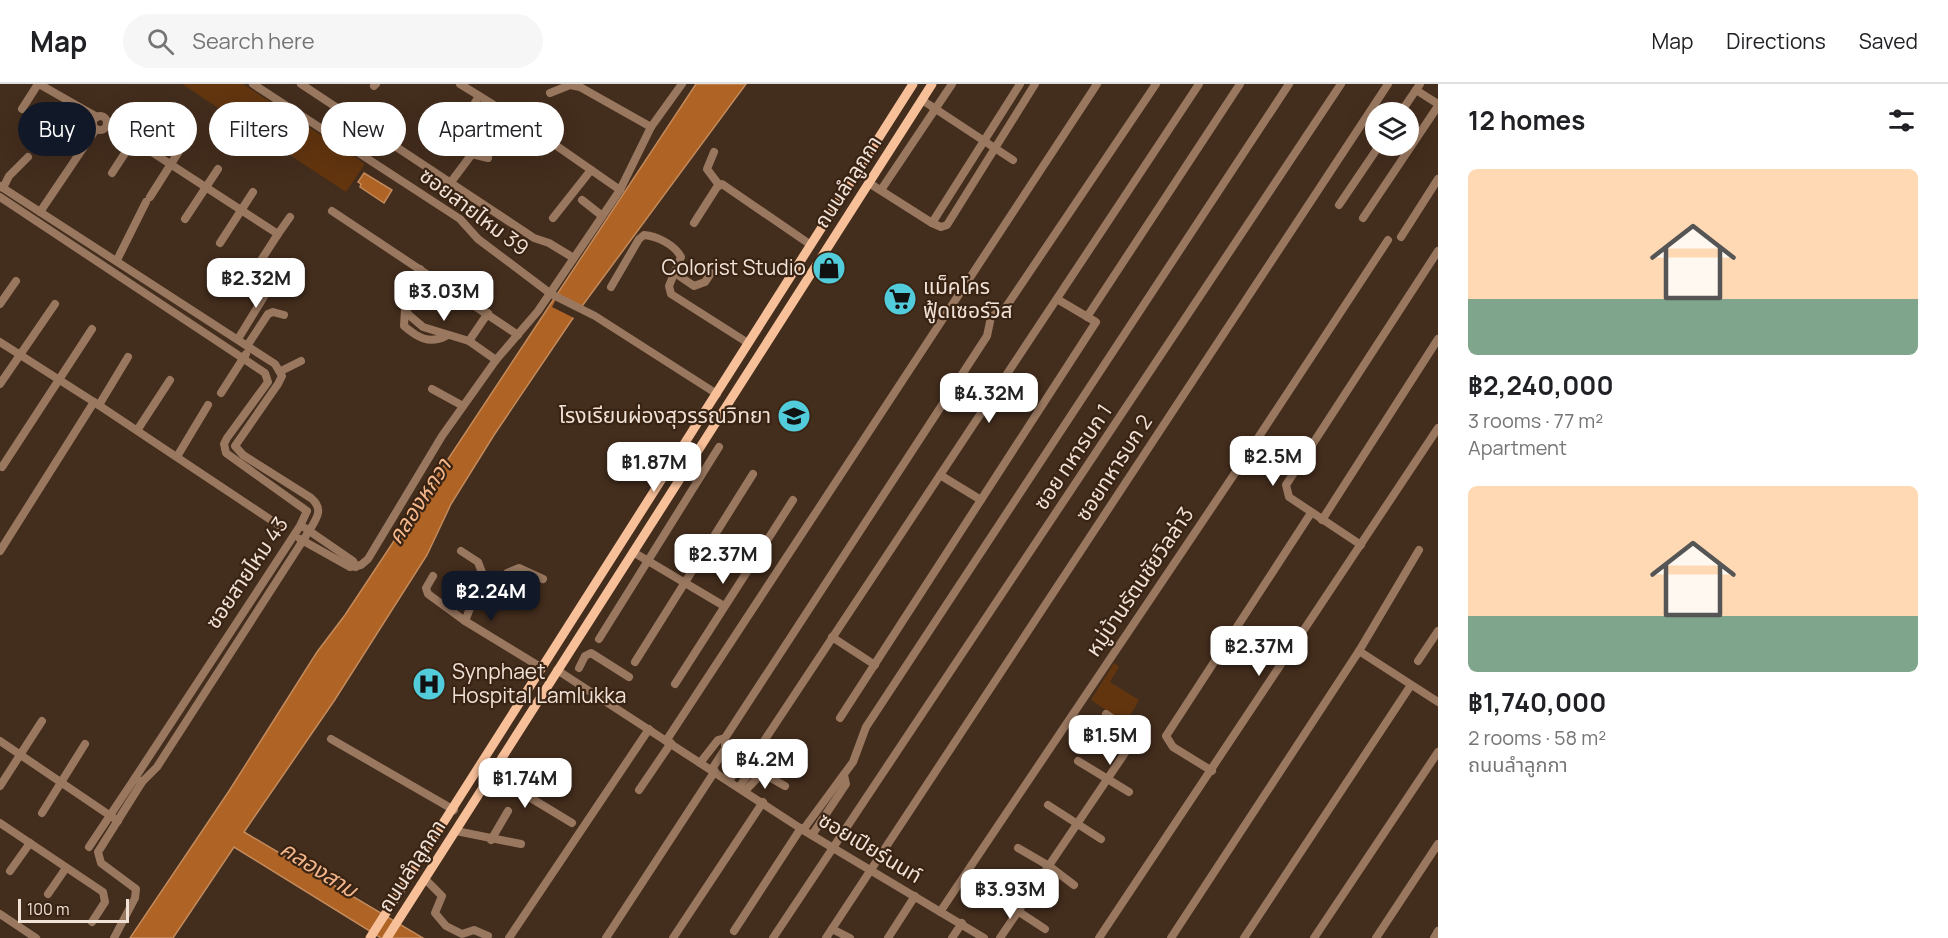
<!DOCTYPE html>
<meta charset="utf-8">
<style>
body{margin:0;font-family:Manrope,"Noto Sans Thai",sans-serif;background:#f6f6f6;color:#202124;height:100vh;display:flex;flex-direction:column;font-size:22px;white-space:nowrap}
*{box-sizing:border-box;margin:0}
p{font-size:20px;color:#757577}
.icon{flex:none;width:33px;height:33px;fill:none;stroke:currentColor;stroke-width:2;stroke-linecap:round;stroke-linejoin:round}
.map{position:relative;flex:1;overflow:hidden}
.sheet{display:flex;flex-direction:column;background:#fff;width:510px}
.sheet>*{flex:none}
.banner{position:absolute;left:18px;top:18px;width:570px;height:54px;display:flex;gap:12px}
.tools{position:absolute;left:1365px;top:18px;display:grid;gap:12px}
.tools a{display:grid;place-items:center;width:54px;height:54px;border-radius:50%;background:#fff;box-shadow:0 6px 24px #0002;font-size:30px}
.scale{position:absolute;left:18px;bottom:15px;width:111px;box-sizing:border-box;padding-left:6px;border:3px solid #f1e2d8;border-top:0;font-size:16px;line-height:21px;white-space:nowrap;color:#f1e2d8;-webkit-text-stroke:4px #392313;paint-order:stroke}
.price{position:absolute;translate:-50% -51px;padding:0 14px;border-radius:12px;background:#fff;color:#222;font-size:20px;line-height:39px;filter:drop-shadow(0 2px 3px #0008)}
.price::after{content:'';position:absolute;left:50%;top:36px;width:18px;height:14px;margin-left:-9px;background:inherit;clip-path:polygon(0 0,100% 0,50% 100%)}
.price.selected{background:#111827;color:#fff}
ul{padding:0;list-style:none}
li{display:grid;align-content:center;gap:12px;height:318px;padding:0 30px}
li span{display:grid;place-items:center;height:186px;border-radius:9px;color:#555}
li>.icon{margin-inline-start:auto}
span .icon{width:108px;height:108px;fill:#fffc;stroke-width:1}
li b{font-size:26px}
h2{display:flex;justify-content:space-between;align-items:center;height:72px;padding:0 30px;font-size:26px}
.pill{padding:0 21px;border-radius:27px;background:#fff;box-shadow:0 6px 24px #0002;font-size:21px;line-height:54px}
.pill.selected{background:#111827;color:#fff}
header{display:flex;align-items:center;gap:36px;box-sizing:border-box;height:84px;padding:0 30px;background:#fff;border-bottom:2px solid #e0e0e0}
header strong{font-size:28px}
nav{display:flex;gap:33px;margin-inline-start:auto;font-size:21px}
.search{width:420px;height:54px;background:#f6f6f6;display:flex;align-items:center;gap:15px;box-sizing:border-box;padding:0 21px;border-radius:33px;color:#757577;font-size:22px}
main{display:flex;flex:1;min-height:0}
.map>svg:first-child{display:block}
.green{fill:#62350f}
.water{fill:#af6426;stroke:#c38a5b;stroke-width:1.5}
.pier{fill:#432d1d}
.lines{fill:none;stroke-linecap:round;stroke-linejoin:round}
.minor{stroke:#9a7860;stroke-width:8}
.major{stroke:#f8c099;stroke-width:9}
.labels{text-anchor:middle;stroke-width:4.5;stroke-linejoin:round;paint-order:stroke}
.street-label{font-size:21px;fill:#f1e2d8;stroke:#392313}
.poi-label{font-size:21px;fill:#f1e2d8;stroke:#392313;text-anchor:end}
.water-label{font-size:22px;font-style:italic;fill:#f5b88d;stroke:#392313}
</style>
<header>
<strong>Map</strong>
<div class="search"><svg class="icon" aria-label="search" viewBox="0 0 24 24"><circle cx="10" cy="10" r="6"/><path d="M15 15l6 6"/></svg>Search here</div>
<nav><a>Map</a><a>Directions</a><a>Saved</a></nav>
</header>
<main>
<div class="map">
<svg width="1438" height="854" viewBox="0 0 1438 854">
<rect width="100%" height="100%" fill="#432d1d"/>
<!-- green -->
<g class="green">
<polygon points="182,0 243,0 365,80 346,108"/>
<polygon points="1114,579 1119,583 1110,598 1139,616 1126,639 1091,616"/>
</g>
<!-- water -->
<g class="water">
<polygon points="696,0 746,0 571,237 494,351 451,420 427,471 334,617 244,748 423,854 381,854 234,763 173,854 130,854 229,707 317,568 345,531"/>
<polygon points="364,89 392,106 384,119 360,103 361,100 358,98"/>
</g>
<!-- pier -->
<polygon class="pier" points="556,215 582,227 576,235 552,223"/>
<g class="lines">
<!-- minor -->
<g class="minor">
<polyline points="39,0 97,33"/>
<polyline points="253,0 460,135 478,155 551,210 595,232 717,310"/>
<polyline points="301,0 534,154 549,159 572,173"/>
<polyline points="460,0 528,42 620,106"/>
<polyline points="374,2 376,0"/>
<polyline points="1416,6 1438,20"/>
<polyline points="550,9 570,1 580,3 651,43"/>
<polyline points="922,16 1013,76"/>
<polyline points="22,25 38,0"/>
<polyline points="1401,28 1420,0"/>
<circle cx="100" cy="39" r="7"/>
<polyline points="107,39 278,150 256,184"/>
<polyline points="48,45 68,18"/>
<polyline points="450,59 479,12"/>
<polyline points="714,68 707,85 719,101"/>
<polyline points="112,89 146,37"/>
<polyline points="451,98 472,70 488,74"/>
<polyline points="869,99 932,139 941,143 947,141 1035,0"/>
<path d="M 0,102 L 275,280 L 282,292 L 278,300 L 235,362 L 243,371 L 311,414 C 324,425 317,434 309,447 L 157,683 L 142,698 L 98,768 L 101,779 L 136,805 L 135,814 L 114,854"/>
<polyline points="3,104 9,92 28,73"/>
<polyline points="881,106 952,0"/>
<polyline points="0,113 265,289 268,298 227,354 224,360 226,369 307,427 300,442 135,694 142,698"/>
<polyline points="150,113 183,61"/>
<polyline points="582,116 601,131"/>
<polyline points="1339,121 1379,62"/>
<polyline points="332,127 518,251"/>
<polyline points="40,128 96,45"/>
<polyline points="553,134 591,86"/>
<polyline points="1363,134 1438,22"/>
<polyline points="185,135 218,85"/>
<polyline points="694,139 717,103 722,100 811,161"/>
<polyline points="932,139 1020,0"/>
<polyline points="278,150 290,133"/>
<polyline points="1401,153 1438,95"/>
<polyline points="220,159 253,108"/>
<polyline points="117,176 146,118"/>
<polyline points="420,185 401,218 409,231 423,243 469,257 496,276"/>
<polyline points="675,189 694,202 705,198 711,189"/>
<path d="M 611,203 L 639,155 L 644,151 C 657,152 675,161 681,173 L 669,202 L 671,210 L 748,259"/>
<polyline points="0,220 16,197"/>
<path d="M 405,226 L 404,242 C 417,253 429,261 446,252"/>
<polyline points="1087,233 1240,0"/>
<polyline points="238,255 273,198"/>
<polyline points="469,257 488,229"/>
<polyline points="0,258 94,318 0,467"/>
<polyline points="247,262 268,230 273,228 284,231"/>
<polyline points="281,287 301,277"/>
<polyline points="0,300 55,220"/>
<polyline points="432,305 463,322"/>
<polyline points="221,309 246,270"/>
<polyline points="94,318 280,442"/>
<polyline points="99,321 128,273"/>
<polyline points="138,345 170,296"/>
<polyline points="178,371 208,321"/>
<polyline points="2,383 92,245"/>
<polyline points="940,391 981,416"/>
<polyline points="1322,436 1438,255"/>
<polyline points="305,444 353,477 356,483"/>
<polyline points="300,455 350,483 361,481 368,475 442,352 496,276 538,227 620,106 651,43 682,0"/>
<polyline points="1361,461 1289,413 1286,401 1438,167"/>
<polyline points="461,467 478,478 483,491"/>
<polyline points="633,468 724,522"/>
<polyline points="433,492 426,504 428,510 465,537 542,584"/>
<polyline points="499,499 520,513"/>
<polyline points="465,537 483,491 499,499 507,489 519,484 543,495"/>
<polyline points="832,553 875,581"/>
<polyline points="599,555 719,363"/>
<polyline points="1359,567 1438,618"/>
<polyline points="1418,577 1438,547"/>
<polyline points="635,578 753,390"/>
<polyline points="579,584 585,572 591,569 629,593"/>
<polyline points="557,586 803,746 984,854"/>
<polyline points="675,600 793,416"/>
<polyline points="840,634 1096,238 1057,215"/>
<polyline points="331,655 454,726"/>
<polyline points="0,657 118,737"/>
<polyline points="666,657 1097,0"/>
<polyline points="758,666 1199,0"/>
<polyline points="1078,677 1129,708"/>
<polyline points="700,679 718,656 725,654"/>
<polyline points="712,685 725,665 725,654 987,252 991,233 1006,223 1156,0"/>
<polyline points="1212,687 1173,663 1166,652 1311,429"/>
<polyline points="491,690 572,739"/>
<polyline points="729,697 748,669 758,666 758,677 739,703"/>
<polyline points="0,702 42,637"/>
<polyline points="639,706 671,659"/>
<polyline points="745,707 762,689 785,702"/>
<polyline points="1048,721 1101,755"/>
<polyline points="42,729 85,660"/>
<polyline points="0,739 103,808 105,818 92,838"/>
<polyline points="803,746 853,678 866,643 1289,0"/>
<polyline points="456,747 521,760"/>
<polyline points="812,751 846,700 844,691"/>
<polyline points="491,756 508,727"/>
<polyline points="89,763 135,694"/>
<polyline points="1018,764 1049,782 1074,801"/>
<polyline points="10,787 30,759"/>
<polyline points="425,795 442,812 435,829 446,842 462,850 474,846 488,852"/>
<polyline points="989,808 1045,845"/>
<polyline points="48,810 66,784"/>
<polyline points="940,828 1235,389 1388,156"/>
<polyline points="0,830 36,854"/>
<polyline points="832,845 850,854"/>
<polyline points="734,847 801,744"/>
<polyline points="509,854 649,645"/>
<polyline points="606,854 715,687"/>
<polyline points="673,854 763,718"/>
<polyline points="773,854 1341,0"/>
<polyline points="826,854 1388,0"/>
<polyline points="888,854 915,812"/>
<polyline points="952,854 962,839"/>
<polyline points="1000,854 1131,660 1132,648 1106,630"/>
<polyline points="1099,854 1438,344"/>
<polyline points="1171,854 1359,567 1419,466"/>
<polyline points="1244,854 1411,601"/>
<polyline points="1314,854 1438,668"/>
<polyline points="1376,854 1438,760"/>
<polyline points="1434,854 1438,847"/>
</g>
<!-- major -->
<g class="major">
<polyline points="370,854 913,0"/>
<polyline points="387,854 932,0"/>
</g>
</g>
<!-- icons -->
<defs>
<g id="shop-disc" transform="scale(1.725)"><circle r="9.5" fill="#52cbda" stroke="#392313"/><path d="M-5-2.5h2.3a2.7 3.5 0 0 1 5.4 0H5L5.5 6h-11ZM-1.5-2.5h3a1.5 2.3 0 0 0-3 0Z" fill="#111"/></g>
<g id="supermarket-disc" transform="scale(1.725)"><circle r="9.5" fill="#52cbda" stroke="#392313"/><path d="M-6-5.5h2.5l.6 2H6L4.5 2H-2.5L-4.4-4H-6ZM-1.5 3.2a1.3 1.3 0 1 0 .1 0ZM3 3.2a1.3 1.3 0 1 0 .1 0Z" fill="#111"/></g>
<g id="school-disc" transform="scale(1.725)"><circle r="9.5" fill="#52cbda" stroke="#392313"/><path d="M0-5L7-2L0 1L-7-2ZM-4 1L0 2.5L4 1V4Q0 6-4 4Z" fill="#111"/></g>
<g id="hospital-disc" transform="scale(1.725)"><circle r="9.5" fill="#52cbda" stroke="#392313"/><path d="M-5-5h3v3.5h4V-5h3V5h-3V1.5h-4V5h-3Z" fill="#111"/></g>
</defs>
<g fill-rule="evenodd">
<use href="#shop-disc" x="829" y="184"/>
<use href="#supermarket-disc" x="900" y="215"/>
<use href="#school-disc" x="794" y="332"/>
<use href="#hospital-disc" x="429" y="600"/>
</g>
<g class="labels">
<!-- street labels -->
<g class="street-label">
<text transform="translate(848 98) rotate(-57)" y="7">ถนนลำลูกกา</text>
<text transform="translate(474 128) rotate(37)" y="7">ซอยสายไหม 39</text>
<text transform="translate(1073 373) rotate(-56)" y="7">ซอย ทหารบก 1</text>
<text transform="translate(1114 384) rotate(-57)" y="7">ซอยทหารบก 2</text>
<text transform="translate(247 489) rotate(-56)" y="7">ซอยสายไหม 43</text>
<text transform="translate(1140 498) rotate(-56)" y="7">หมู่บ้านรัตนชัยวิลล่า3</text>
<text transform="translate(870 764) rotate(31)" y="7">ซอยเปียร์นนท์</text>
<text transform="translate(412 782) rotate(-57)" y="7">ถนนลำลูกกา</text>
</g>
<!-- poi labels -->
<g class="poi-label">
<text x="806" y="191">Colorist Studio</text>
<text x="923" y="210" text-anchor="start">แม็คโคร<tspan x="923" dy="24">ฟู้ดเซอร์วิส</tspan></text>
<text x="771" y="339">โรงเรียนผ่องสุวรรณวิทยา</text>
<text x="452" y="595" text-anchor="start">Synphaet<tspan x="452" dy="24">Hospital Lamlukka</tspan></text>
</g>
<!-- water labels -->
<g class="water-label">
<text transform="translate(419 417) rotate(-57)" y="8">คลองหกวา</text>
<text transform="translate(319 785) rotate(32)" y="8">คลองสาม</text>
</g>
</g>
</svg>
<div class="tools">
<a><svg class="icon" aria-label="layers" viewBox="0 0 24 24"><path d="M12 4l9 5-9 5-9-5zM3 14l9 5 9-5"/></svg></a>
</div>
<div class="scale">100 m</div>
<b class="price" style="left:256px;top:225px">฿2.32M</b>
<b class="price" style="left:444px;top:238px">฿3.03M</b>
<b class="price" style="left:989px;top:340px">฿4.32M</b>
<b class="price" style="left:1273px;top:403px">฿2.5M</b>
<b class="price" style="left:654px;top:409px">฿1.87M</b>
<b class="price" style="left:723px;top:501px">฿2.37M</b>
<b class="price selected" style="left:491px;top:538px">฿2.24M</b>
<b class="price" style="left:1259px;top:593px">฿2.37M</b>
<b class="price" style="left:1110px;top:682px">฿1.5M</b>
<b class="price" style="left:765px;top:706px">฿4.2M</b>
<b class="price" style="left:525px;top:725px">฿1.74M</b>
<b class="price" style="left:1010px;top:836px">฿3.93M</b>
<div class="banner">
<a class="pill selected">Buy</a>
<a class="pill">Rent</a>
<a class="pill">Filters</a>
<a class="pill">New</a>
<a class="pill">Apartment</a>
</div>
</div>
<section class="sheet">
<h2>12 homes<svg class="icon" aria-label="filters" viewBox="0 0 24 24"><path d="M4 7h16M4 17h16"/><circle cx="9" cy="7" r="2"/><circle cx="15" cy="17" r="2"/></svg></h2>
<ul>
<li><span style="background:linear-gradient(#ffd9b3 70%,#7fa58c 0)"><svg class="icon" aria-label="home" viewBox="0 0 24 24"><path d="M3 11l9-7 9 7M6 9v11h12V9"/></svg></span><div><b>฿2,240,000</b><p>3 rooms · 77 m²</p><p>Apartment</p></div></li>
<li><span style="background:linear-gradient(#ffd9b3 70%,#7fa58c 0)"><svg class="icon" aria-label="home" viewBox="0 0 24 24"><path d="M3 11l9-7 9 7M6 9v11h12V9"/></svg></span><div><b>฿1,740,000</b><p>2 rooms · 58 m²</p><p>ถนนลำลูกกา</p></div></li>
</ul>
</section>
</main>
